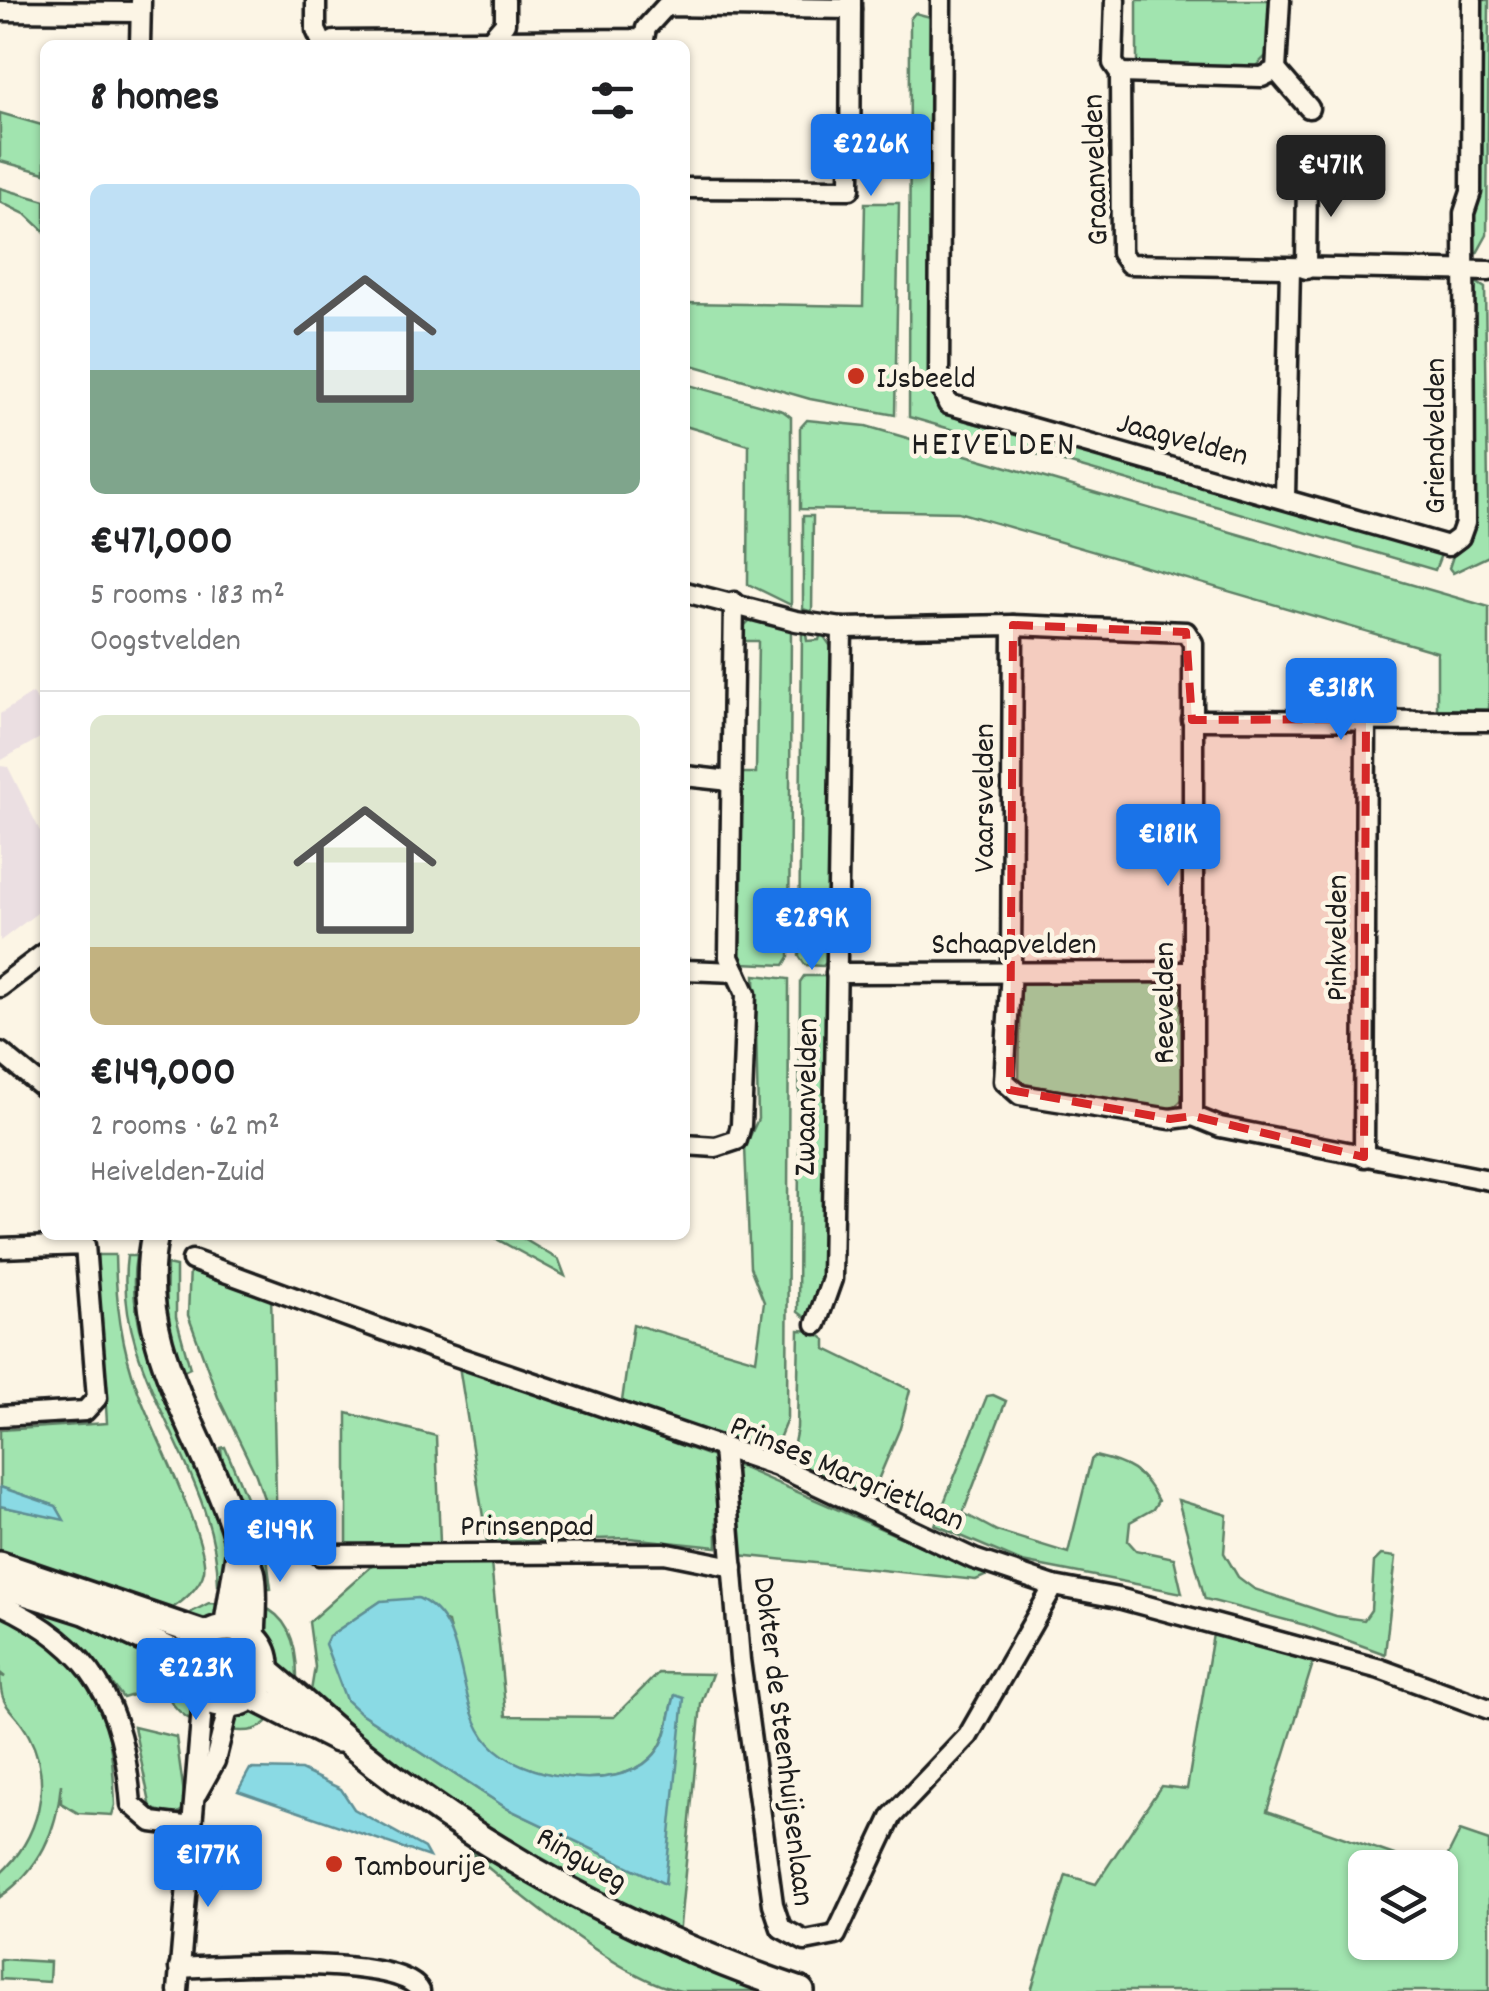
<!DOCTYPE html>
<meta charset="utf-8">
<style>
body{margin:0;font-family:Dekko,sans-serif;background:#f2f2f2;color:#202124;height:100vh;display:flex;flex-direction:column;font-size:38px;white-space:nowrap}
*{box-sizing:border-box;margin:0}
p{font-size:32px;color:#757577}
.icon{flex:none;width:55px;height:55px;fill:none;stroke:currentColor;stroke-width:2;stroke-linecap:round;stroke-linejoin:round}
.map{position:relative;flex:1;overflow:hidden}
.side{position:absolute;left:40px;top:40px;width:650px;height:1200px;display:flex;flex-direction:column;background:#fff;border-radius:15px;box-shadow:0 2px 8px #0004}
.side>*{flex:none}
.fabs{position:absolute;left:1348px;top:1850px;display:grid;gap:20px}
.fabs a{display:grid;place-items:center;width:110px;height:110px;border-radius:15px;background:#fff;box-shadow:0 2px 8px #0004;font-size:50px}
.price{position:absolute;translate:-50% -85px;padding:0 22px;border-radius:10px;background:#1a73e8;color:#fff;font-size:32px;line-height:65px;filter:drop-shadow(0 2px 5px #0008)}
.price::after{content:'';position:absolute;left:50%;top:60px;width:30px;height:22px;margin-left:-15px;background:inherit;clip-path:polygon(0 0,100% 0,50% 100%)}
.price.current{background:#222;color:#fff}
ul{padding:0;list-style:none}
li{display:grid;align-content:center;gap:20px;height:530px;padding:0 50px}
li+li{border-top:2px solid #e0e0e0}
li span{display:grid;place-items:center;height:310px;border-radius:15px;color:#555}
li>.icon{margin-inline-start:auto}
span .icon{width:180px;height:180px;fill:#fffc;stroke-width:1}
li b{font-size:42px}
h2{display:flex;justify-content:space-between;align-items:center;height:120px;padding:0 50px;font-size:42px}
.map>svg:first-child{display:block}
.built{fill:#ebdfe2}
.green{fill:#a1e4af;stroke:#5e8066;stroke-width:2.5;fill-rule:evenodd}
.water{fill:#8adae4;stroke:#5e8e94;stroke-width:2.5}
.lines{fill:none;stroke-linecap:round;stroke-linejoin:round}
.street-casing{stroke:#1c1c1c;stroke-width:25}
.secondary-casing{stroke:#1c1c1c;stroke-width:32}
.street{stroke:#fcf5e5;stroke-width:18}
.secondary{stroke:#fcf5e5;stroke-width:25}
.marked{fill:#d62828;fill-opacity:0.2;stroke:#d62828;stroke-width:8;stroke-dasharray:20 12;stroke-linejoin:round}
.poi-dot{fill:#c8321e;stroke:#fcf5e5;stroke-width:4}
.labels{text-anchor:middle;stroke-width:9;stroke-linejoin:round;paint-order:stroke}
.street-label{font-size:32px;fill:#1c1c1c;stroke:#fcf5e5}
.poi-label{font-size:32px;fill:#1c1c1c;stroke:#fcf5e5;text-anchor:start}
.neighbourhood-label{font-size:35px;letter-spacing:2.5px;fill:#1c1c1c;stroke:#fcf5e5}
</style>
<div class="map">
<svg width="1489" height="1991" viewBox="0 0 1489 1991">
<rect width="100%" height="100%" fill="#fcf5e5"/>
<filter id="ink" filterUnits="userSpaceOnUse"><feTurbulence type="fractalNoise" baseFrequency=".01" numOctaves="2"/><feDisplacementMap in="SourceGraphic" scale="20" xChannelSelector="R" yChannelSelector="G"/><feConvolveMatrix kernelMatrix="1 2 1 2 8 2 1 2 1" color-interpolation-filters="sRGB"/></filter>
<g filter="url(#ink)">
<!-- built -->
<g class="built">
<polygon points="33,693 45,716 45,735 0,761 0,714"/>
<polygon points="0,766 8,767 45,841 45,907 0,941"/>
</g>
<!-- green -->
<g class="green">
<polygon points="1137,0 1272,0 1271,51 1256,66 1142,68 1137,65"/>
<polygon points="1477,0 1489,0 1487,235 1477,253 1472,252"/>
<polygon points="915,13 934,18 931,389 937,407 959,419 1442,552 1435,570 909,417 910,19"/>
<polygon points="0,113 45,126 45,173 0,161"/>
<polygon points="0,188 45,201 45,232 27,215 0,202"/>
<polygon points="865,203 899,203 895,415 810,399 685,363 685,303 863,306"/>
<polygon points="1476,282 1485,288 1489,556 1453,573 1449,568 1455,550 1472,284"/>
<polygon points="685,384 783,411 791,417 791,605 748,584 749,445 685,426"/>
<polygon points="807,420 866,426 1489,607 1489,710 1437,709 1437,652 958,512 800,509 800,428"/>
<polygon points="803,516 813,516 812,612 803,609"/>
<polygon points="753,617 791,627 789,957 784,965 742,963 738,952 738,773 756,773 758,641 740,641 740,630"/>
<polygon points="802,632 806,633 807,641 819,640 821,632 832,648 831,958 823,966 805,965 799,956"/>
<polygon points="755,975 789,979 787,1419 772,1456 622,1401 633,1324 756,1360 764,1302 750,1267 745,1147 758,1119"/>
<polygon points="804,976 826,976 830,982 828,1274 812,1314 806,1318 798,1312 800,982"/>
<polygon points="1021,982 1185,982 1186,1095 1172,1110 1019,1083"/>
<polygon points="489,1235 517,1235 559,1260 565,1276"/>
<path d="M 97,1255 L 115,1255 C 116,1302 121,1346 138,1391 C 150,1426 209,1541 204,1571 C 201,1587 178,1608 162,1612 L 0,1562 L 0,1506 L 63,1519 L 56,1506 L 0,1487 L 0,1430 L 107,1423 Z"/>
<path d="M 127,1256 L 136,1256 C 120,1351 197,1431 222,1518 C 229,1540 228,1565 229,1588 L 218,1585 C 217,1468 111,1374 127,1256 Z"/>
<polygon points="167,1265 176,1267 176,1317 190,1368 181,1372 166,1319"/>
<polygon points="190,1267 271,1294 277,1537 256,1475 218,1397 188,1315"/>
<polygon points="799,1330 814,1331 826,1340 826,1349 910,1390 900,1428 869,1501 790,1463 797,1428"/>
<polygon points="459,1366 716,1458 717,1547 629,1538 487,1542"/>
<path d="M 993,1395 L 1006,1401 L 963,1513 L 997,1531 L 1068,1553 L 1091,1460 L 1095,1456 C 1126,1463 1144,1471 1158,1501 L 1153,1509 L 1130,1522 L 1128,1541 L 1136,1550 L 1174,1558 L 1182,1593 L 1022,1562 L 935,1525 L 987,1396 Z"/>
<polygon points="347,1413 436,1436 440,1543 347,1546"/>
<path d="M 225,1447 L 265,1542 L 271,1589 L 261,1590 C 257,1539 225,1498 221,1448 Z"/>
<polygon points="736,1465 987,1575 976,1580 739,1555"/>
<polygon points="1178,1500 1227,1515 1224,1553 1238,1577 1254,1589 1336,1616 1364,1620 1371,1610 1374,1562 1381,1555 1396,1557 1385,1654 1305,1625 1205,1599"/>
<path d="M 491,1563 L 506,1716 L 614,1717 L 658,1673 L 712,1674 L 701,1704 L 679,1936 L 459,1812 L 310,1697 L 315,1667 L 309,1622 L 373,1565 ZM 381,1601 L 448,1622 C 457,1663 460,1711 489,1744 C 521,1779 616,1793 651,1758 C 668,1742 668,1717 675,1695 L 665,1883 L 508,1809 L 359,1712 L 329,1636 Z"/>
<path d="M 0,1594 L 153,1649 L 133,1695 L 123,1698 C 90,1650 51,1621 0,1594 Z"/>
<polygon points="209,1603 226,1604 217,1616 201,1623 186,1615"/>
<path d="M 261,1606 C 291,1617 297,1649 297,1677 L 292,1684 C 278,1669 264,1627 261,1606 Z"/>
<path d="M 0,1612 C 97,1661 111,1701 115,1805 L 112,1815 L 78,1813 L 61,1803 L 61,1784 C 57,1831 40,1869 0,1897 L 0,1874 C 38,1839 54,1784 29,1736 C 14,1707 0,1712 0,1675 L 5,1677 L 0,1673 Z"/>
<polygon points="1213,1634 1314,1660 1267,1811 1429,1867 1365,1868 1365,1942 1440,1942 1440,1871 1460,1831 1489,1841 1489,1991 1031,1991 1066,1875 1096,1884 1161,1786 1187,1789"/>
<circle cx="228" cy="1667" r="24"/>
<path d="M 164,1661 L 178,1667 L 197,1710 L 195,1722 C 169,1709 160,1688 164,1661 Z"/>
<path d="M 260,1710 L 274,1714 C 262,1731 249,1733 229,1730 L 240,1717 Z"/>
<polygon points="134,1727 176,1737 185,1801 184,1809 173,1816 151,1808"/>
<path d="M 467,1850 L 677,1959 L 759,1991 C 734,1991 706,1991 681,1991 C 622,1981 514,1890 467,1850 Z"/>
<polygon points="0,1959 50,1962 49,1982 0,1979"/>
</g>
<!-- water -->
<g class="water">
<polygon points="0,1487 56,1506 64,1520 0,1506"/>
<path d="M 418,1598 C 471,1621 453,1702 489,1743 C 520,1779 616,1793 651,1758 C 669,1742 668,1717 675,1695 L 684,1698 L 665,1884 L 508,1809 L 359,1712 L 346,1700 L 325,1644 L 329,1636 L 381,1601 Z"/>
<polygon points="250,1769 301,1770 341,1789 354,1809 424,1848 429,1857 238,1791"/>
</g>
<g class="lines">
<!-- street casing -->
<g class="street-casing">
<g id="street">
<polyline points="316,0 316,30 323,45"/>
<polyline points="941,0 939,382 948,404 1448,546 1460,537 1465,523 1464,213 1471,192 1472,0"/>
<polyline points="1115,0 1113,63 1120,73 1121,253 1129,264 1489,271"/>
<polyline points="0,11 140,12"/>
<polyline points="491,39 505,23 505,0"/>
<polyline points="140,45 141,1"/>
<polyline points="327,45 334,41 644,39 646,28 666,6 851,9"/>
<polyline points="1276,70 1309,108"/>
<polyline points="1120,73 1262,77 1276,70 1280,0"/>
<polyline points="685,188 850,189 851,0"/>
<polyline points="1306,269 1307,170"/>
<polyline points="1285,496 1290,269"/>
<polyline points="685,592 796,621 842,628 1013,625 1186,632 1193,643 1193,1116 1220,1127 1489,1180"/>
<polyline points="1013,625 1011,971 1004,1081 1020,1095 1170,1119 1193,1116"/>
<polyline points="1192,720 1489,721"/>
<polyline points="685,776 730,781"/>
<polyline points="685,970 736,972"/>
<polyline points="836,973 1192,972"/>
<polyline points="0,987 45,953"/>
<polyline points="0,1052 45,1089"/>
<polyline points="685,1145 716,1147 737,1140 741,1125 746,994 729,957 734,602"/>
<polyline points="1364,1157 1366,719"/>
<polyline points="0,1248 85,1245 97,1398 85,1411 0,1416"/>
<polyline points="192,1260 429,1347 777,1466 974,1559 1054,1586 1118,1598 1380,1669 1489,1709"/>
<polyline points="816,1324 832,1279 842,628"/>
<polyline points="723,1449 740,1660 773,1904 781,1928 805,1941 836,1935 892,1816 968,1736 1054,1586"/>
<polyline points="320,1555 664,1553 733,1567"/>
<path d="M 0,1604 C 94,1647 123,1704 131,1804 L 152,1822 L 192,1827"/>
<polyline points="197,1793 215,1761 229,1705"/>
<path d="M 179,1968 C 220,1966 401,1954 420,1991"/>
<polyline points="178,1991 203,1696"/>
</g>
</g>
<!-- secondary casing -->
<g class="secondary-casing">
<g id="secondary">
<path d="M 155,1235 C 130,1344 208,1439 238,1540 C 241,1552 250,1563 252,1575 C 255,1595 253,1616 252,1636"/>
<polyline points="0,1565 206,1635"/>
<polyline points="0,1584 85,1611 190,1660"/>
<circle cx="228" cy="1666" r="38"/>
<polyline points="227,1628 240,1548"/>
<path d="M 266,1671 C 296,1695 323,1722 353,1746 C 484,1853 641,1938 801,1991"/>
<polyline points="252,1696 337,1739"/>
</g>
</g>
<!-- street -->
<use href="#street" class="street"/>
<!-- secondary -->
<use href="#secondary" class="secondary"/>
</g>
</g>
<!-- marked area -->
<path class="marked" d="M 1013,625 L 1186,632 L 1192,720 L 1366,719 L 1364,1157 L 1193,1116 L 1170,1119 L 1010,1090 Z"/>
<!-- markers -->
<g class="poi-dot">
<circle cx="856" cy="376" r="10"/>
<circle cx="334" cy="1864" r="10"/>
</g>
<g class="labels">
<!-- street labels -->
<g class="street-label">
<text transform="translate(1093 170) rotate(-92)" y="11">Graanvelden</text>
<text transform="translate(1433 436) rotate(-90)" y="11">Griendvelden</text>
<text transform="translate(1183 437) rotate(15)" y="11">Jaagvelden</text>
<text transform="translate(982 798) rotate(-90)" y="11">Vaarsvelden</text>
<text transform="translate(1335 938) rotate(-90)" y="11">Pinkvelden</text>
<text x="1014" y="953">Schaapvelden</text>
<text transform="translate(1162 1003) rotate(-90)" y="11">Reevelden</text>
<text transform="translate(804 1097) rotate(-89)" y="11">Zwaanvelden</text>
<text transform="translate(848 1471) rotate(23)" y="11">Prinses Margrietlaan</text>
<text x="527" y="1535">Prinsenpad</text>
<text transform="translate(786 1741) rotate(83)" y="11">Dokter de Steenhuijsenlaan</text>
<text transform="translate(583 1857) rotate(30)" y="11">Ringweg</text>
</g>
<!-- poi labels -->
<g class="poi-label">
<text x="876" y="387">IJsbeeld</text>
<text x="354" y="1875">Tambourije</text>
</g>
<!-- neighbourhood labels -->
<g class="neighbourhood-label">
<text x="994" y="454">HEIVELDEN</text>
</g>
</g>
</svg>
<div class="fabs">
<a><svg class="icon" aria-label="layers" viewBox="0 0 24 24"><path d="M12 4l9 5-9 5-9-5zM3 14l9 5 9-5"/></svg></a>
</div>
<b class="price" style="left:871px;top:199px">€226K</b>
<b class="price current" style="left:1331px;top:220px">€471K</b>
<b class="price" style="left:1341px;top:743px">€318K</b>
<b class="price" style="left:1168px;top:889px">€181K</b>
<b class="price" style="left:812px;top:973px">€289K</b>
<b class="price" style="left:280px;top:1585px">€149K</b>
<b class="price" style="left:196px;top:1723px">€223K</b>
<b class="price" style="left:208px;top:1910px">€177K</b>
<section class="side">
<h2>8 homes<svg class="icon" aria-label="filters" viewBox="0 0 24 24"><path d="M4 7h16M4 17h16"/><circle cx="9" cy="7" r="2"/><circle cx="15" cy="17" r="2"/></svg></h2>
<ul>
<li><span style="background:linear-gradient(#bfe0f5 60%,#7fa58c 0)"><svg class="icon" aria-label="home" viewBox="0 0 24 24"><path d="M3 11l9-7 9 7M6 9v11h12V9"/></svg></span><div><b>€471,000</b><p>5 rooms · 183 m²</p><p>Oogstvelden</p></div></li>
<li><span style="background:linear-gradient(#dfe7d0 75%,#c2b280 0)"><svg class="icon" aria-label="home" viewBox="0 0 24 24"><path d="M3 11l9-7 9 7M6 9v11h12V9"/></svg></span><div><b>€149,000</b><p>2 rooms · 62 m²</p><p>Heivelden-Zuid</p></div></li>
</ul>
</section>
</div>
